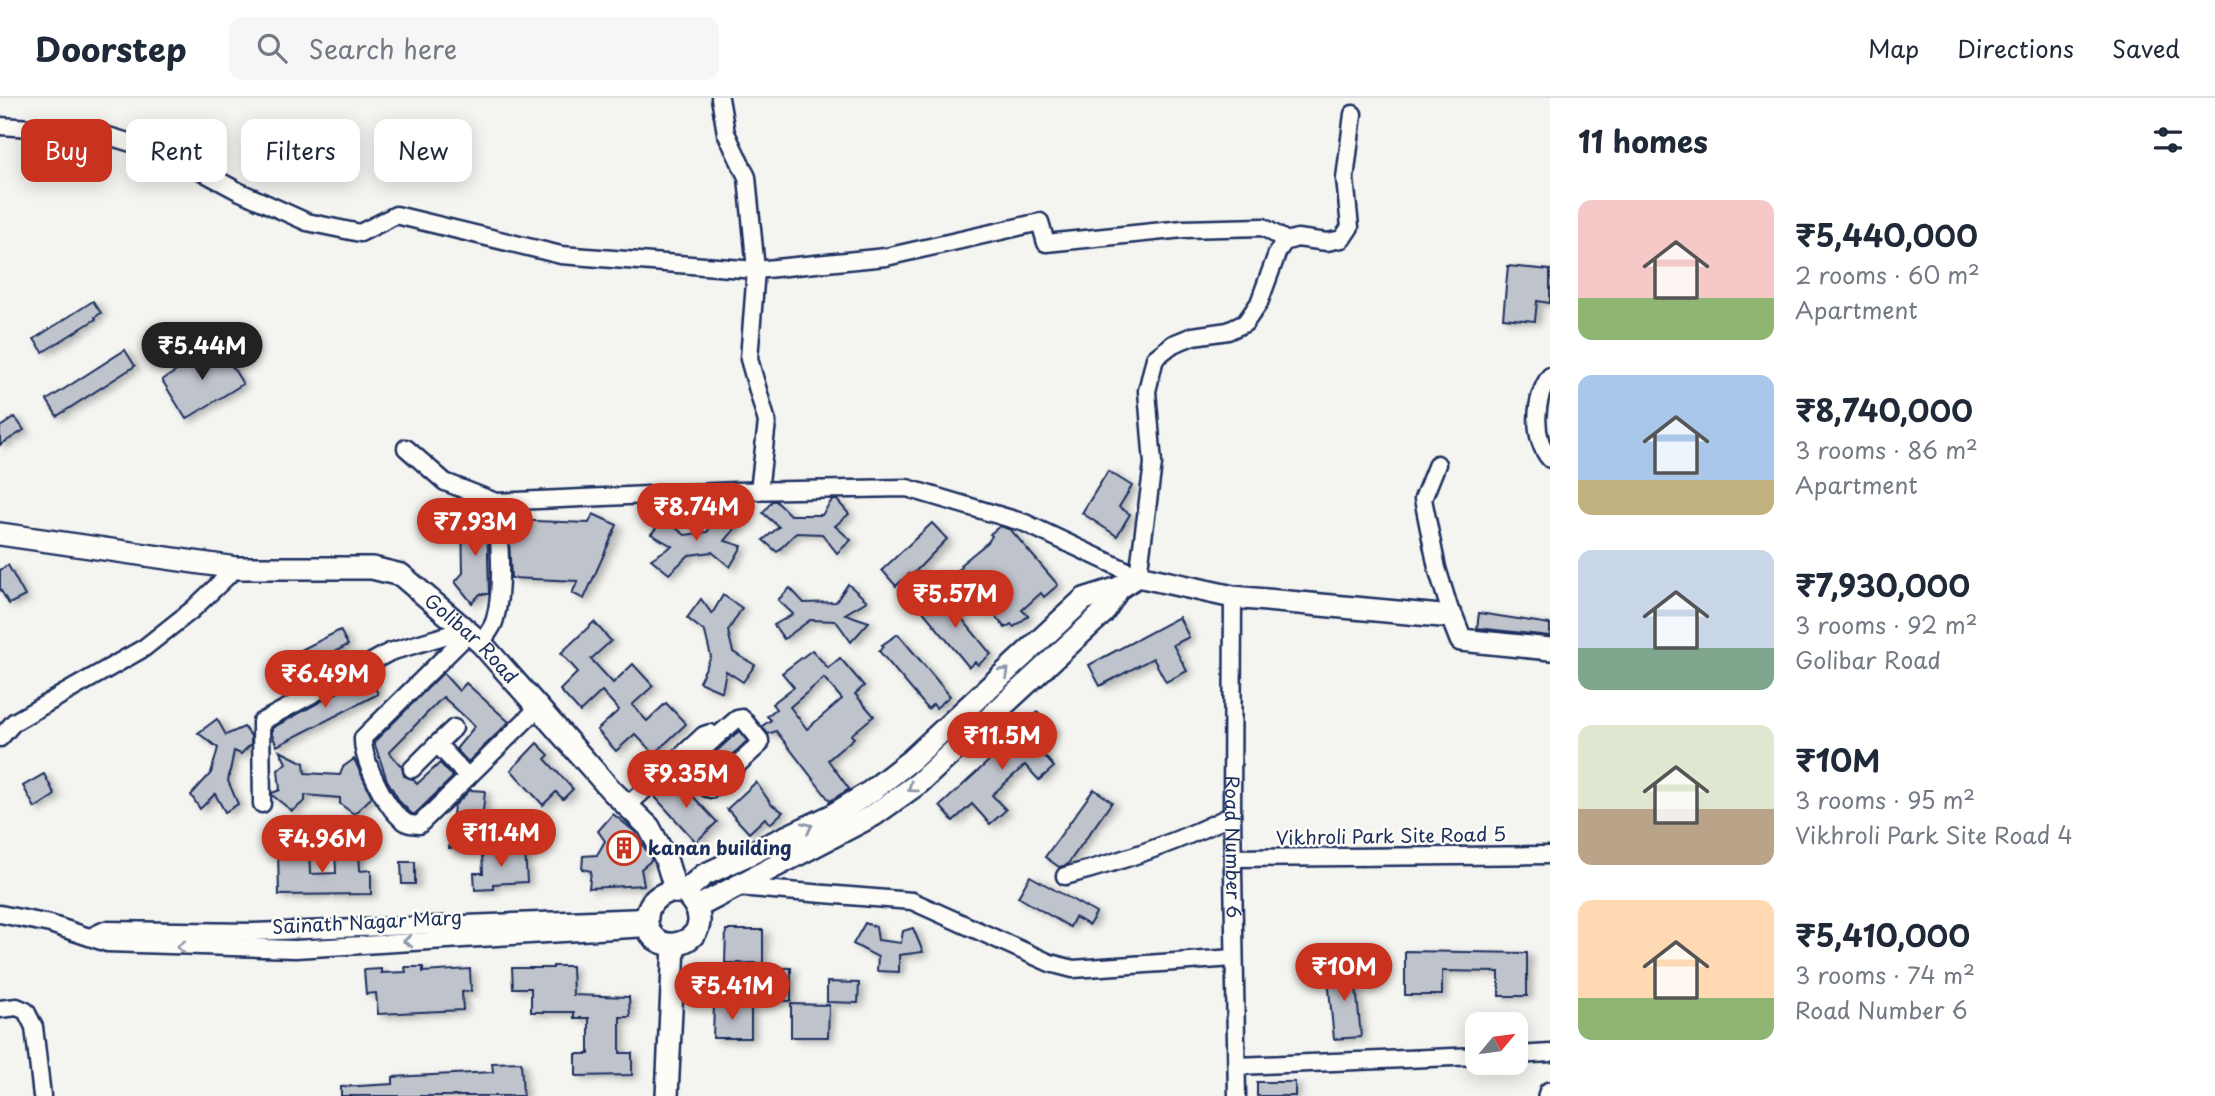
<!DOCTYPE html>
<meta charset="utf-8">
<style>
body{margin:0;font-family:"Playpen Sans",sans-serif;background:#f6f6f7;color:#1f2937;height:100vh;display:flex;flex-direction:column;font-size:26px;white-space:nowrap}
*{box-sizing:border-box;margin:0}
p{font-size:23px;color:#747a83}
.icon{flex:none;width:38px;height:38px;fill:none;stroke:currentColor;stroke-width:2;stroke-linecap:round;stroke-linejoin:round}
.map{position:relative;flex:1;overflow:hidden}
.details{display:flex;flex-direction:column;background:#fff;width:665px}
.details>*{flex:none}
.guide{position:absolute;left:21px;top:21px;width:665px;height:63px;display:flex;gap:14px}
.needle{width:46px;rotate:61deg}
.fabs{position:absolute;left:1465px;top:914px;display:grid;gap:14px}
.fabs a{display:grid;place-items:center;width:63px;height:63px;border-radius:14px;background:#fff;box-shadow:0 4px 18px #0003;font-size:35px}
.price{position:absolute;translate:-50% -60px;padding:0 16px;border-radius:24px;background:#c8321e;color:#fff;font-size:23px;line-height:46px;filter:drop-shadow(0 2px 4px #0008)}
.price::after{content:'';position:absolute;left:50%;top:42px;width:21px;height:16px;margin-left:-10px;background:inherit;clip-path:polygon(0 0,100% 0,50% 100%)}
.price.active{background:#222;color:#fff}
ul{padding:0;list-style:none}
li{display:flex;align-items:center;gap:21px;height:175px;padding:0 28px}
li span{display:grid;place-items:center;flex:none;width:196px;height:140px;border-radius:14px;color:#555}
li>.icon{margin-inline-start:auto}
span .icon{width:84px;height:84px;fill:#fffc;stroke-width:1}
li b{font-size:30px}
h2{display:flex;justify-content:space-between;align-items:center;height:84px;padding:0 28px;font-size:30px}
.pill{padding:0 24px;border-radius:14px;background:#fff;box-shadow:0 4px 18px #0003;font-size:24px;line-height:63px}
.pill.active{background:#c8321e;color:#fff}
header{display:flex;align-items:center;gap:42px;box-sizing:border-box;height:98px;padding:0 35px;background:#fff;border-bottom:2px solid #e0e1e3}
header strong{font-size:33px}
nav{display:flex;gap:38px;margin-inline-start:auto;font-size:24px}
.search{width:490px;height:63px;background:#f6f6f7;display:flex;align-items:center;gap:18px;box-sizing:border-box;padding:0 24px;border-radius:14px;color:#747a83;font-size:26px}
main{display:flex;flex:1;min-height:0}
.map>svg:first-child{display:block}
.building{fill:#bfc3cc;stroke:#1b2f5e;stroke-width:2;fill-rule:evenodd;filter:url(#shadow)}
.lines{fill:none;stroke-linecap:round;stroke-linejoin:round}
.street-casing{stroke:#1b2f5e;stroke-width:21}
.secondary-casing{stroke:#1b2f5e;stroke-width:26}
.street{stroke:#fdfcf7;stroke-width:16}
.secondary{stroke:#fdfcf7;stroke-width:21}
.oneway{stroke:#8c96aa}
.labels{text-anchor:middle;stroke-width:5;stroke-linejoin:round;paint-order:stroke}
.street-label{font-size:19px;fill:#1b2f5e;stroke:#fdfcf7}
.poi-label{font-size:19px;font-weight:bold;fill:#1b2f5e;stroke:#fdfcf7;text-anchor:start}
</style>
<header>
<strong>Doorstep</strong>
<div class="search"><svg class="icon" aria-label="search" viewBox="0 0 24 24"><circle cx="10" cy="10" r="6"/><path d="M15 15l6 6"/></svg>Search here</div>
<nav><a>Map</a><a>Directions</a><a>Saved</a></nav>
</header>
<main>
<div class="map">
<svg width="1550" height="998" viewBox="0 0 1550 998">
<defs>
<filter id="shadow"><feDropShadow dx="5" dy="3" stdDeviation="3.5" flood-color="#0004"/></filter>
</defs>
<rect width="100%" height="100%" fill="#f4f4f1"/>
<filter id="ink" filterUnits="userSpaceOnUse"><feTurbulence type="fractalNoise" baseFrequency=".0143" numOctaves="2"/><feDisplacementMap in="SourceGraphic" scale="14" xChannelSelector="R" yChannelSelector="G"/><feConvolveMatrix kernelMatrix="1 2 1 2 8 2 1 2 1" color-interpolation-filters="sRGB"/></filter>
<g filter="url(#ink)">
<!-- building -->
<g class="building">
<polygon points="1508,168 1550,172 1550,205 1537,203 1535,223 1503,220"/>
<polygon points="93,203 101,215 95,219 96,221 43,254 34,241"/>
<polygon points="219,247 243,286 186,321 162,282"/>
<polygon points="125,252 135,268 57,318 47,302"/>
<polygon points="15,319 24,332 0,347 0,329"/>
<polygon points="1108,373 1132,388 1119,409 1130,416 1117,438 1082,415"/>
<polygon points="832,402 837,402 849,416 835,428 851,442 837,455 822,436 796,435 777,454 763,442 779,429 763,415 772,403 776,403 790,417 822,417"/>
<polygon points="722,414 738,427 725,443 742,448 730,469 712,454 689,457 669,476 651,461 672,448 651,436 664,421 685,437 707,434"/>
<polygon points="593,416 617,427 584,501 572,495 578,483 511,480 508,422 589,425"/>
<polygon points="462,419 487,419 489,496 480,496 472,505 455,484 463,475"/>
<polygon points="932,425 947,441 911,478 909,476 896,488 882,472"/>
<polygon points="1000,428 1011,432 1058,487 1044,499 1041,495 1022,512 1028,518 1014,529 1011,526 1005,530 957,473 962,469 960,467 988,444 992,438 990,436"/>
<polygon points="8,467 25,498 9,506 0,491 0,472"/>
<polygon points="848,486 867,503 845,516 869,524 851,544 836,523 810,522 784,541 774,527 793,516 778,502 790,490 804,505 836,504"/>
<polygon points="940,494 991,556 978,567 975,564 969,569 921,511 926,507 924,505"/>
<polygon points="723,497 742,510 728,533 733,554 755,567 743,584 726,573 722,594 699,584 711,559 705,534 687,520 701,501 712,516"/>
<polygon points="1479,515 1550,526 1550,538 1477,530"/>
<polygon points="1179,519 1189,539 1173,547 1187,573 1166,584 1153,560 1100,588 1089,567"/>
<polygon points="594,524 611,543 591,561 613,585 633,566 653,588 632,607 647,623 666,605 686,626 654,656 635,636 616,653 597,632 619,612 602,593 580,614 560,592 578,574 561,555"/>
<polygon points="340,532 348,547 277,583 270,568"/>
<polygon points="898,536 950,598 936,610 933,606 928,611 879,553 884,549 882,547"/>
<path d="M 812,552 L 828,570 L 840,560 L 864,588 L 855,596 L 874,618 L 851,637 L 854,640 L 828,662 L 849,691 L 830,703 L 776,633 L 768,636 L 762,628 L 771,622 L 767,618 L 776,611 L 772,606 L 794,589 L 782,575 ZM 824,580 L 842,601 L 807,631 L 790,609 Z"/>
<polygon points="443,575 459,593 466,585 509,624 468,664 456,651 475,628 443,599 389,654 402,669 404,678 413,681 417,686 440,665 453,679 415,716 412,716 400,704 387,682 374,644"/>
<polygon points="369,577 378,596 277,648 272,637 272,630"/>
<polygon points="1038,614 1054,632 1036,648 1054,669 1039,682 1025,667 992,697 1006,712 990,726 972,706 953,723 940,708 1030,625 1029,623"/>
<polygon points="217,621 226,637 244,629 251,638 251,646 241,656 234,653 228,683 238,706 225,714 215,696 200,711 191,697 211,675 218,650 198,635"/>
<polygon points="739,633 747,643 710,678 701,667"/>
<polygon points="537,645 549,657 545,661 573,691 563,701 556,694 543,707 511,672"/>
<polygon points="280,653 304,665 305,675 340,677 343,669 354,661 372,699 354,716 340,706 340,700 305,697 305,703 292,713 272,697 272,695 280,692 278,672 286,665"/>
<polygon points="44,676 55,697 35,710 23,688"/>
<polygon points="676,680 717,724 696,744 655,699"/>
<polygon points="756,684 771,706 783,714 770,726 765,720 749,735 727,711"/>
<polygon points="1094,691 1112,704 1067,767 1059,769 1045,759"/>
<polygon points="470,692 485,693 479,753 449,750 454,708"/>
<polygon points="613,716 634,733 652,762 641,771 644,787 589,790 591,773 582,771 583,758 597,757 605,743 598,733"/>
<polygon points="359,750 360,773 371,772 371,796 279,797 278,752 309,751 310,776 336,775 335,751"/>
<polygon points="525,753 527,784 493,786 493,791 475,792 474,775 483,775 482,754"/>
<polygon points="401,764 415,764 415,786 402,786"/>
<polygon points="1030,778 1096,815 1089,827 1075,819 1070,829 1018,799"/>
<polygon points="865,825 876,829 878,842 901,845 903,833 913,830 923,854 899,857 899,874 877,873 878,859 853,846"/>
<polygon points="726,832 763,832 763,865 725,865"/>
<polygon points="1405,853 1527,855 1527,898 1499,898 1499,874 1442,873 1442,897 1405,897"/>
<polygon points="553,868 572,868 573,897 629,899 630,919 620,919 620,955 632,955 632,977 576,978 576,956 589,956 589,920 574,920 574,914 531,914 531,890 513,890 512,870 553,870"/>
<polygon points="1354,868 1361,939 1334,941 1327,871"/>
<polygon points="405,869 423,869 423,874 470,871 471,893 462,894 463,912 378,916 376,895 366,896 364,872 381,871 381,875 406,874"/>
<polygon points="754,869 791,870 791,903 753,902"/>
<polygon points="827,884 859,885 858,905 827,904"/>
<polygon points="791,906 829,907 828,939 791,939"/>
<polygon points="714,907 751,907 751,940 713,940"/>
<polygon points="521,964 523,998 341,998 341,989 393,986 393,979 493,974 492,965"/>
<rect x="1257" y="984" width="38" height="14"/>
</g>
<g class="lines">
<!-- street casing -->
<g class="street-casing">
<g id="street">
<polyline points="720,0 726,35 747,79 756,172 749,261 767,324 759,393"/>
<polyline points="0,28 95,34 171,57 238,93 307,124 360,135 396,117 561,157 756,172 886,159 1040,124 1046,145 1183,131 1263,129 1287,143"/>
<path d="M 1550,278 C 1534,301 1532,339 1550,361"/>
<polyline points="406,350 445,384 496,404 736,393 907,390 1025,425 1138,478 1153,366 1147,293 1155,260 1173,246 1193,238 1228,233 1245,225 1259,205 1278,153 1284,144 1297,140 1327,144 1342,141 1350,129 1345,81 1353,16"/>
<polyline points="1437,366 1423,401 1437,470 1452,519"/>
<path id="s1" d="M 1233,499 L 1232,717 L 1237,998"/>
<path d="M 469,535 L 363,640 C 362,662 387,714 407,725 C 411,727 415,726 419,727 L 538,610"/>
<path d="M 481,545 C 486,537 493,530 495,521 C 504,489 499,437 496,404"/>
<polyline points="454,630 437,646 468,679"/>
<polyline points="0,640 14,624 144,550 192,512 236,470"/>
<polyline points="412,671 437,646"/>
<polyline points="262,706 261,624 390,554 464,532"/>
<polyline points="628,707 704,637 710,635 715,640 737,621 742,620 760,642 760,646 711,691 707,690 690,670 689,664 715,640"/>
<polyline points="1233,760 1550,757"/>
<path d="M 1065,778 C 1123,763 1179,744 1232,717"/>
<polyline points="737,789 912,803 1050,865 1073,871 1234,860"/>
<polyline points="0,816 50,826 107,845 295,851 648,830"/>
<polyline points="90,839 105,832 253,834 646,819"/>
<polyline points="0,911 17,909 26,913 34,929 42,998"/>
<polyline points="1516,957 1550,955"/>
<polyline points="1237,968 1477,958"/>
</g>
</g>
<!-- secondary casing -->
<g class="secondary-casing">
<g id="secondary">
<path id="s2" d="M 0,436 L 236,470 L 372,470 L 401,477 L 481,545 L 611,692 L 649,729 L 666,761 L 676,794"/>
<path d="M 668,794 L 684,794 C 734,844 643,869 647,818 C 648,805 657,798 668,794 Z"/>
<polyline points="684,794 704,777 831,718 870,694 911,662 1084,501 1119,490 1138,478 1233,499 1452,519 1461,542 1550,551"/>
<polyline points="697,809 874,717 919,685 1103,515 1119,490"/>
<polyline points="667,998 674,847"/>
<polyline points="1549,998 1550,995"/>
</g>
</g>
<!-- street -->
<use href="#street" class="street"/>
<!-- secondary -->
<use href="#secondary" class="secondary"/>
</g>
<!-- one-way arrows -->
<defs><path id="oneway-chevron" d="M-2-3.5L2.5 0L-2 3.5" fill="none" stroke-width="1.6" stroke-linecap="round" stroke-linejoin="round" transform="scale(1.75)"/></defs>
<g class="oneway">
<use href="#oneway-chevron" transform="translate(1005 574) rotate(-43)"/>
<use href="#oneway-chevron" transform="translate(912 690) rotate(144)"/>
<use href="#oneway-chevron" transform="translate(808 729) rotate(-26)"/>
<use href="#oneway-chevron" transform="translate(408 843) rotate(176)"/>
<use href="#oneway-chevron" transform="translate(181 849) rotate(-178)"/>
</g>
</g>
<!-- icons -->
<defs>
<g id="building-ring" transform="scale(1.75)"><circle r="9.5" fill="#fdfcf7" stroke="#c8321e" stroke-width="1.5"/><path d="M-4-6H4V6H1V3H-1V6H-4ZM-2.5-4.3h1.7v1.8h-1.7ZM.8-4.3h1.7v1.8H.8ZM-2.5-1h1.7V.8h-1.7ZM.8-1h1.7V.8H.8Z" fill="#c8321e"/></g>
</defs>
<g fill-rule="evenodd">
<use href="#building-ring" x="624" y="750"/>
</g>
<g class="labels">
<!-- street labels -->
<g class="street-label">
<text dy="7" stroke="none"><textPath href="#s2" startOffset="499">Golibar Road</textPath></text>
<text transform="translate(1391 738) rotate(-1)" y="7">Vikhroli Park Site Road 5</text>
<text dy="7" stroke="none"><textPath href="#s1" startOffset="250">Road Number 6</textPath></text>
<text transform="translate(367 824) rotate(-3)" y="7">Sainath Nagar Marg</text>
</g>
<!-- poi labels -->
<g class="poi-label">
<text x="648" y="757">kanan building</text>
</g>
</g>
</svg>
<div class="fabs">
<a><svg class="needle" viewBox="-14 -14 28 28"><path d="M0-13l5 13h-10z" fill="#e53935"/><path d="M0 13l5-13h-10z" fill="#747a83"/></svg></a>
</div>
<b class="price active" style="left:202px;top:284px">₹5.44M</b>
<b class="price" style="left:696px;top:445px">₹8.74M</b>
<b class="price" style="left:475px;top:460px">₹7.93M</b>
<b class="price" style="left:955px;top:532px">₹5.57M</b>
<b class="price" style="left:325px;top:612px">₹6.49M</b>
<b class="price" style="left:1002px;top:674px">₹11.5M</b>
<b class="price" style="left:686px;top:712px">₹9.35M</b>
<b class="price" style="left:501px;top:771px">₹11.4M</b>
<b class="price" style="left:322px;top:777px">₹4.96M</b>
<b class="price" style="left:1344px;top:905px">₹10M</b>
<b class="price" style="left:732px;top:924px">₹5.41M</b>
<div class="guide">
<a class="pill active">Buy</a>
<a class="pill">Rent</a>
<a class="pill">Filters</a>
<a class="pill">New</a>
</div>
</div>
<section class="details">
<h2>11 homes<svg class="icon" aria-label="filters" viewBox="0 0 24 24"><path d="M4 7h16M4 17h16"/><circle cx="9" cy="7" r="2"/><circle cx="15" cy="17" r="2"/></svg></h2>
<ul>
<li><span style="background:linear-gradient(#f6c9c9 70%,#8fb573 0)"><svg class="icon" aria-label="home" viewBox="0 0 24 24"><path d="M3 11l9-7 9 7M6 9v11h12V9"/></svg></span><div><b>₹5,440,000</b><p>2 rooms · 60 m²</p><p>Apartment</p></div></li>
<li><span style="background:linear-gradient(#a9c7e8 75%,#c2b280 0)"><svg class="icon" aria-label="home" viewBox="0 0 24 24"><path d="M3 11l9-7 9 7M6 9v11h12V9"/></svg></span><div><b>₹8,740,000</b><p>3 rooms · 86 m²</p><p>Apartment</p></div></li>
<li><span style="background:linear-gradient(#c9d6e8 70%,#7fa58c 0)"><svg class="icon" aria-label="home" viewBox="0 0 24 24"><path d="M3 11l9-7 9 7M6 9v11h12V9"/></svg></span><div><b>₹7,930,000</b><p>3 rooms · 92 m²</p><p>Golibar Road</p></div></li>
<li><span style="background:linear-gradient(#dfe7d0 60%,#b9a48a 0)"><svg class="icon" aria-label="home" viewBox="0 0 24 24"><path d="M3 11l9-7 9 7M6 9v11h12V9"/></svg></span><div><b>₹10M</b><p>3 rooms · 95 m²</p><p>Vikhroli Park Site Road 4</p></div></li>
<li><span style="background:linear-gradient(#ffd9b3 70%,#8fb573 0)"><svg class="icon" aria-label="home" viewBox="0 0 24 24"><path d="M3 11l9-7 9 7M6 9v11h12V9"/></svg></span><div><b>₹5,410,000</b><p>3 rooms · 74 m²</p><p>Road Number 6</p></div></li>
</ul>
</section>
</main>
